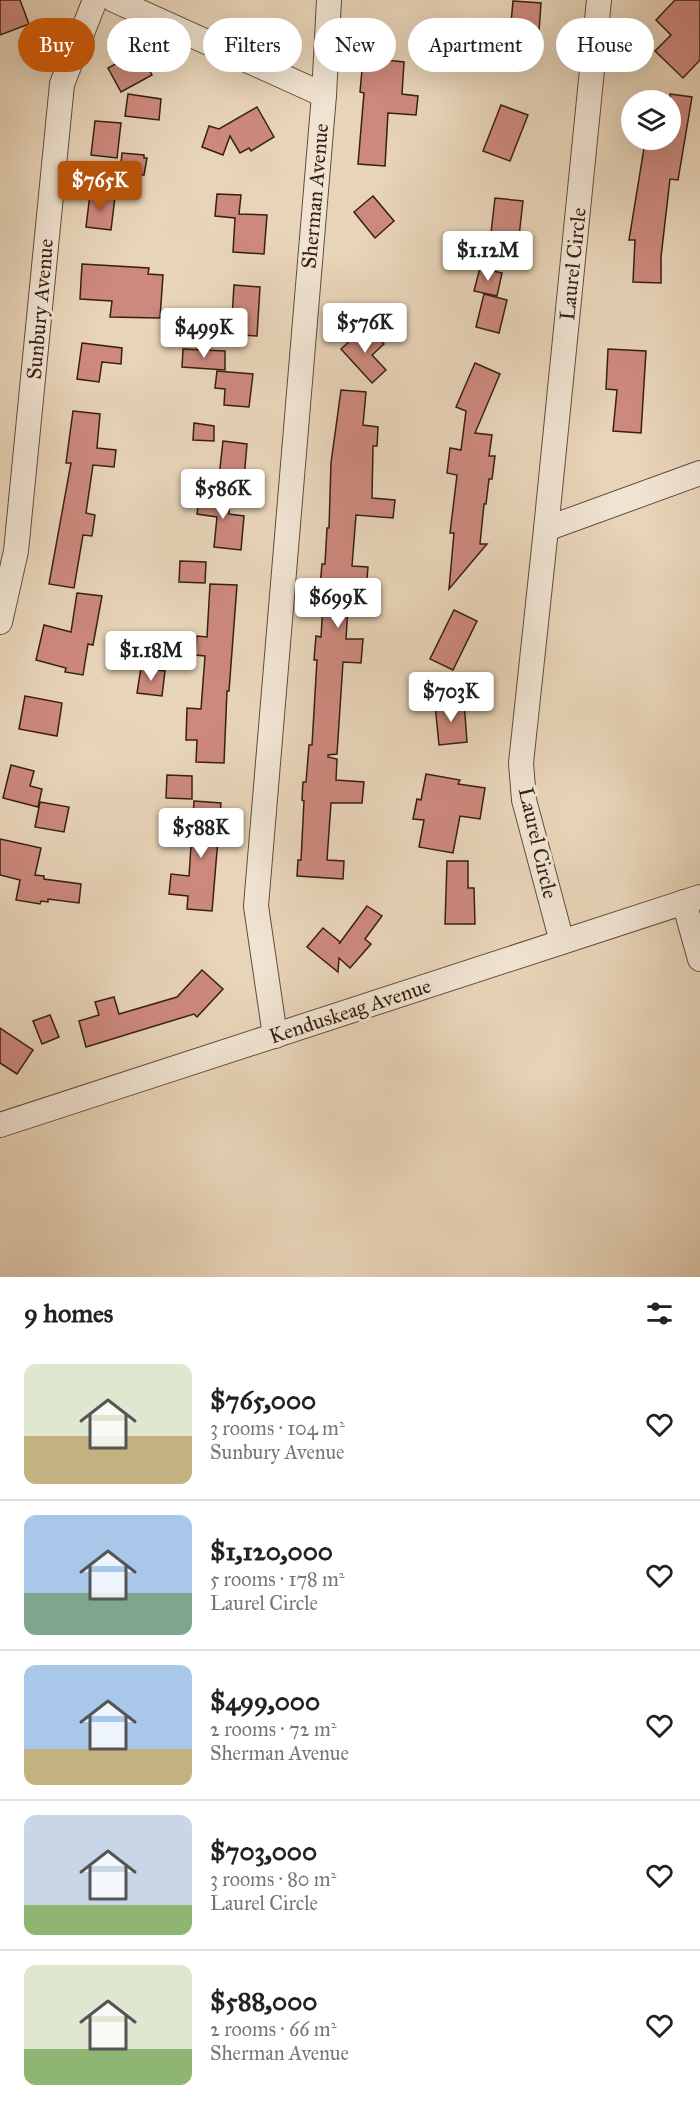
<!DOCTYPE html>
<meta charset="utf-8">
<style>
body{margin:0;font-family:"IM FELL Great Primer",serif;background:#f2f2f2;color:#222;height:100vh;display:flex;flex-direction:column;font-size:22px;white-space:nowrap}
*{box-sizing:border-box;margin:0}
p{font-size:20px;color:#767676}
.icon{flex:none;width:33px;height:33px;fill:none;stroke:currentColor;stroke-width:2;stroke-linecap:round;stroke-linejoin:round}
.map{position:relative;height:1277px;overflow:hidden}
.sheet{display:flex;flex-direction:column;background:#fff;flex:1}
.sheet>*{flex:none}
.hud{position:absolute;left:18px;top:18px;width:664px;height:54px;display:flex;gap:12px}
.fabs{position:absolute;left:621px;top:90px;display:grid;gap:12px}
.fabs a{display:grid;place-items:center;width:60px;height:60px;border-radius:50%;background:#fff;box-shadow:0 6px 24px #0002;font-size:30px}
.price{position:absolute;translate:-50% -51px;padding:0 14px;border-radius:6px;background:#fff;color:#222;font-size:20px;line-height:39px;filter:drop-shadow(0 2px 3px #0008)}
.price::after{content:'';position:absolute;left:50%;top:36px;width:18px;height:14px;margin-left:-9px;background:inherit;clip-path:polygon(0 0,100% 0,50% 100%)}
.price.active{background:#b45309;color:#fff}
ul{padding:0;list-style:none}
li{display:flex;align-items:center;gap:18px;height:150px;padding:0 24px}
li+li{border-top:2px solid #e0e0e0}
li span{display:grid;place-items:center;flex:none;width:168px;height:120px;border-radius:12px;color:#555}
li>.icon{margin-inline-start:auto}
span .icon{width:72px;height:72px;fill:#fffc;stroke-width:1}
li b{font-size:26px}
h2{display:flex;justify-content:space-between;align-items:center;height:72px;padding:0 24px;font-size:26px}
.tag{padding:0 21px;border-radius:27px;background:#fff;box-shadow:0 6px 24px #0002;font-size:21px;line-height:54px}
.tag.active{background:#b45309;color:#fff}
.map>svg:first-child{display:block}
.building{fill:#cd897d;stroke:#362014;stroke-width:1.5}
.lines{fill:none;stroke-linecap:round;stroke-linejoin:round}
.minor-casing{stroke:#624d3d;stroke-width:26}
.minor{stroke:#f0e3d1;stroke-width:24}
.labels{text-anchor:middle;stroke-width:6;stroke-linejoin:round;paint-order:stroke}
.street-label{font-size:21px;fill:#362014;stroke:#f0e3d1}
</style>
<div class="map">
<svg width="700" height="1277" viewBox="0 0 700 1277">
<rect width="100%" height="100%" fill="#e8d4b8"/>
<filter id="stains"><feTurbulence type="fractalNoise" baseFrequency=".00333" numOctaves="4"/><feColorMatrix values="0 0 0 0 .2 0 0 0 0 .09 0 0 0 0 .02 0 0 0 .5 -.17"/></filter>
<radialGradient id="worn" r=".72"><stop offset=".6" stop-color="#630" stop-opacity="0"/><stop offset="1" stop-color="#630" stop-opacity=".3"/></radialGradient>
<!-- building -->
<g class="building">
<polygon points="0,0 20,0 29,24 0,35"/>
<polygon points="675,0 700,0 700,60 683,78 655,51 671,35 656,20"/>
<polygon points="513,1 541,3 538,46 509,45"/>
<polygon points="139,51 152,75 121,92 108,68"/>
<polygon points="367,58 404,62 402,94 418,96 416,115 388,113 385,166 358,164 364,93 360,92 362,70 366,71"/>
<polygon points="128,94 161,99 159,120 125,116"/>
<polygon points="670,94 692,97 678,180 670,179 661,257 661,283 633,282 635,240 629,240 645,142 654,143 655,140 670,140"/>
<polygon points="501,105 528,115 510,161 483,151"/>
<polygon points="257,107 274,137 251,151 249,148 240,153 230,136 223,155 202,147 209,126 219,129"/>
<polygon points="95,121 121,123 117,158 91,155"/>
<polygon points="122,153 144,155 144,158 147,158 144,175 120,174"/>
<polygon points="90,194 115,197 111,230 86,227"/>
<polygon points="217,194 241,195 239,214 267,215 264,254 233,252 235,218 215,216"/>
<polygon points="373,196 394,221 375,238 354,212"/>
<polygon points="495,198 523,201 518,245 490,242"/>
<polygon points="82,264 149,268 148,274 163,275 160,318 110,317 112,301 80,299"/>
<polygon points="480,268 502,273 497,296 474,291"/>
<polygon points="234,285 260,287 257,336 231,334"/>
<polygon points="484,294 507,300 499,333 476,327"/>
<polygon points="366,326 384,344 372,355 386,370 372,383 341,349"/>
<polygon points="82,343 122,348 121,364 102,362 99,382 77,379"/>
<polygon points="183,349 225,351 225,370 182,367"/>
<polygon points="608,349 646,351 641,433 613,431 617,390 606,389"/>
<polygon points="475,363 500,374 475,433 492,435 489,456 495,456 492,479 489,479 486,504 484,504 480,544 487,544 449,589 454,533 450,533 457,475 447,473 450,448 461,450 466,411 456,407"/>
<polygon points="217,371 253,374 249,407 224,405 225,389 215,388"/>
<polygon points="341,390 366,392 363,425 378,427 377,446 373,446 372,498 395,500 393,518 356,515 352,566 368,567 366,591 349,590 346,639 363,639 361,663 343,662 337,754 328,755 328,757 337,759 336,780 364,782 362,803 331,803 327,860 344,861 343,879 297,876 298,860 301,860 304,801 302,800 303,782 306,782 309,745 312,745 317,660 314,660 316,636 321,637 324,588 320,587 322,564 325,564 327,528 329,528 331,463"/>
<polygon points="73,411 100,414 97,448 116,450 114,467 93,465 86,513 95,515 92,536 83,535 74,588 49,584 71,463 66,463"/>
<polygon points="194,423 214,426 214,441 193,440"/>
<polygon points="223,441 247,444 244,479 219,477"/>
<polygon points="200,492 230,495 229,514 244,516 241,550 214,547 217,517 197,514"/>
<polygon points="180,561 206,562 205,583 179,582"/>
<polygon points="210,584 237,585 229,691 227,691 224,763 196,762 197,740 186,740 187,708 201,709 205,656 195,655 197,636 207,637"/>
<polygon points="77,593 102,596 93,645 88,644 83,675 65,672 66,668 36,660 44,625 71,632"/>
<polygon points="454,610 477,621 453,670 430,659"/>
<polygon points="141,668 165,671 162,696 137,693"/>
<polygon points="25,696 62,703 57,736 19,729"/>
<polygon points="464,701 467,742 439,745 435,704"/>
<polygon points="11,765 34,771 30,786 42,789 38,807 3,798"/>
<polygon points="426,774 460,780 458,784 485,788 480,819 460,816 453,853 419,847 424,820 413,819 417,799 421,800"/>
<polygon points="167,775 192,776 192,799 166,798"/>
<polygon points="194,801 221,803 212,911 187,909 188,896 169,894 171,874 189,876"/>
<polygon points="40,802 69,807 64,832 35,827"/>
<polygon points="0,839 41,848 35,875 44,876 44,879 81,884 79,903 48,899 48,902 41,901 40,904 16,900 20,880 0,875"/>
<polygon points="447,861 468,861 468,888 474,888 475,924 445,924"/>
<polygon points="367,906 382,916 365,939 371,944 350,968 339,958 338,972 307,947 323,928 340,942 339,944"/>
<polygon points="202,970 223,989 197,1017 194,1014 86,1047 79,1021 99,1015 95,1002 114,997 119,1014 177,997"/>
<polygon points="50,1015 59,1037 42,1044 33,1021"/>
<polygon points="0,1028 33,1050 17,1074 0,1063"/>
</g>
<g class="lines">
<!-- minor casing -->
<g class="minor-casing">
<g id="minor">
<polyline points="114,0 324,95"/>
<polyline points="599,0 546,529 700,473"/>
<polyline points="546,529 521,763 524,800 562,942"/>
<polyline points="0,622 16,551 62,84 95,0"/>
<polyline points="684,902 700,959"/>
<polyline points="275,1036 256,906 324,95 329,0"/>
<polyline points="0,1125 700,897"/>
</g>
</g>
<!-- minor -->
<use href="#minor" class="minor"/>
</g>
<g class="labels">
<!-- street labels -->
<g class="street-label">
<text transform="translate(315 196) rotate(-85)" y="7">Sherman Avenue</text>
<text transform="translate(573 264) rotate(-84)" y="7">Laurel Circle</text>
<text transform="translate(40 309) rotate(-85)" y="7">Sunbury Avenue</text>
<text transform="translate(538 843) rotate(77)" y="7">Laurel Circle</text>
<text transform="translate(350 1011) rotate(-18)" y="7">Kenduskeag Avenue</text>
</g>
</g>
<rect width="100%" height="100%" filter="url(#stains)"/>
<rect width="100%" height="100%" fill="url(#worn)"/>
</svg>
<div class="fabs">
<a><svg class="icon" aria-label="layers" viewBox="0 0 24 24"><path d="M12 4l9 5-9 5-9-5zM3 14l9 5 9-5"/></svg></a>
</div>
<b class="price active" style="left:100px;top:212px">$765K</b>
<b class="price" style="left:488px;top:282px">$1.12M</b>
<b class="price" style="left:365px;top:354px">$576K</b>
<b class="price" style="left:204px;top:359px">$499K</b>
<b class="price" style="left:223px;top:520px">$586K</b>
<b class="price" style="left:338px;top:629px">$699K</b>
<b class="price" style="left:151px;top:682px">$1.18M</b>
<b class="price" style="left:451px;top:723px">$703K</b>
<b class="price" style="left:201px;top:859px">$588K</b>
<div class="hud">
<a class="tag active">Buy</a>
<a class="tag">Rent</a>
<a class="tag">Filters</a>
<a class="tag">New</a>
<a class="tag">Apartment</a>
<a class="tag">House</a>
</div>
</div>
<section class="sheet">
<h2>9 homes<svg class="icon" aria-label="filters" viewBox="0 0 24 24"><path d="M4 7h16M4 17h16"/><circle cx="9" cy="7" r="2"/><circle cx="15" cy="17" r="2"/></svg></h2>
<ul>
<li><span style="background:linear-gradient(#dfe7d0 60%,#c2b280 0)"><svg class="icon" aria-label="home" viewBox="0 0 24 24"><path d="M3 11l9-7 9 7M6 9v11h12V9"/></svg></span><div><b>$765,000</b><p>3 rooms · 104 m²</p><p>Sunbury Avenue</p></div><svg class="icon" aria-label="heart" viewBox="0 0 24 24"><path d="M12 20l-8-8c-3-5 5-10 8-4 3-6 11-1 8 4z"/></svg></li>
<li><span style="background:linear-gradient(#a9c7e8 65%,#7fa58c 0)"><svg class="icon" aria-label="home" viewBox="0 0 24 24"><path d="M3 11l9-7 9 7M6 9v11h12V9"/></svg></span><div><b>$1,120,000</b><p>5 rooms · 178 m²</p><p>Laurel Circle</p></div><svg class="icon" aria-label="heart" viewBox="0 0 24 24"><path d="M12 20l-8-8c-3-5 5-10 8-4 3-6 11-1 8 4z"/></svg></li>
<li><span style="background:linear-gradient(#a9c7e8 70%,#c2b280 0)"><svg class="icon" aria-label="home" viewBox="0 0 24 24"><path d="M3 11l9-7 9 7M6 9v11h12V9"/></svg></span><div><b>$499,000</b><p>2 rooms · 72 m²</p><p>Sherman Avenue</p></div><svg class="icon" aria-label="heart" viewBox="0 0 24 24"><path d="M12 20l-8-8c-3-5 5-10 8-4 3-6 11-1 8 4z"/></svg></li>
<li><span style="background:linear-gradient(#c9d6e8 75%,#8fb573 0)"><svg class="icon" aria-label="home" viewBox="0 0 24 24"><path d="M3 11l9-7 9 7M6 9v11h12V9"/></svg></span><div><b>$703,000</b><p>3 rooms · 80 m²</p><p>Laurel Circle</p></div><svg class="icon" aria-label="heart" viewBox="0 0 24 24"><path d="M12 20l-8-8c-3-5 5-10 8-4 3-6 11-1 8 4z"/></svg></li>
<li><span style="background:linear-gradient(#dfe7d0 70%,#8fb573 0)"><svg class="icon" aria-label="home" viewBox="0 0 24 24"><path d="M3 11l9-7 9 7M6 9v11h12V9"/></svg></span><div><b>$588,000</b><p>2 rooms · 66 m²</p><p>Sherman Avenue</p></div><svg class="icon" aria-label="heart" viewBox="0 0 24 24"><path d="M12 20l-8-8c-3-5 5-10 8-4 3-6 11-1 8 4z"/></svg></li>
</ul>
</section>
